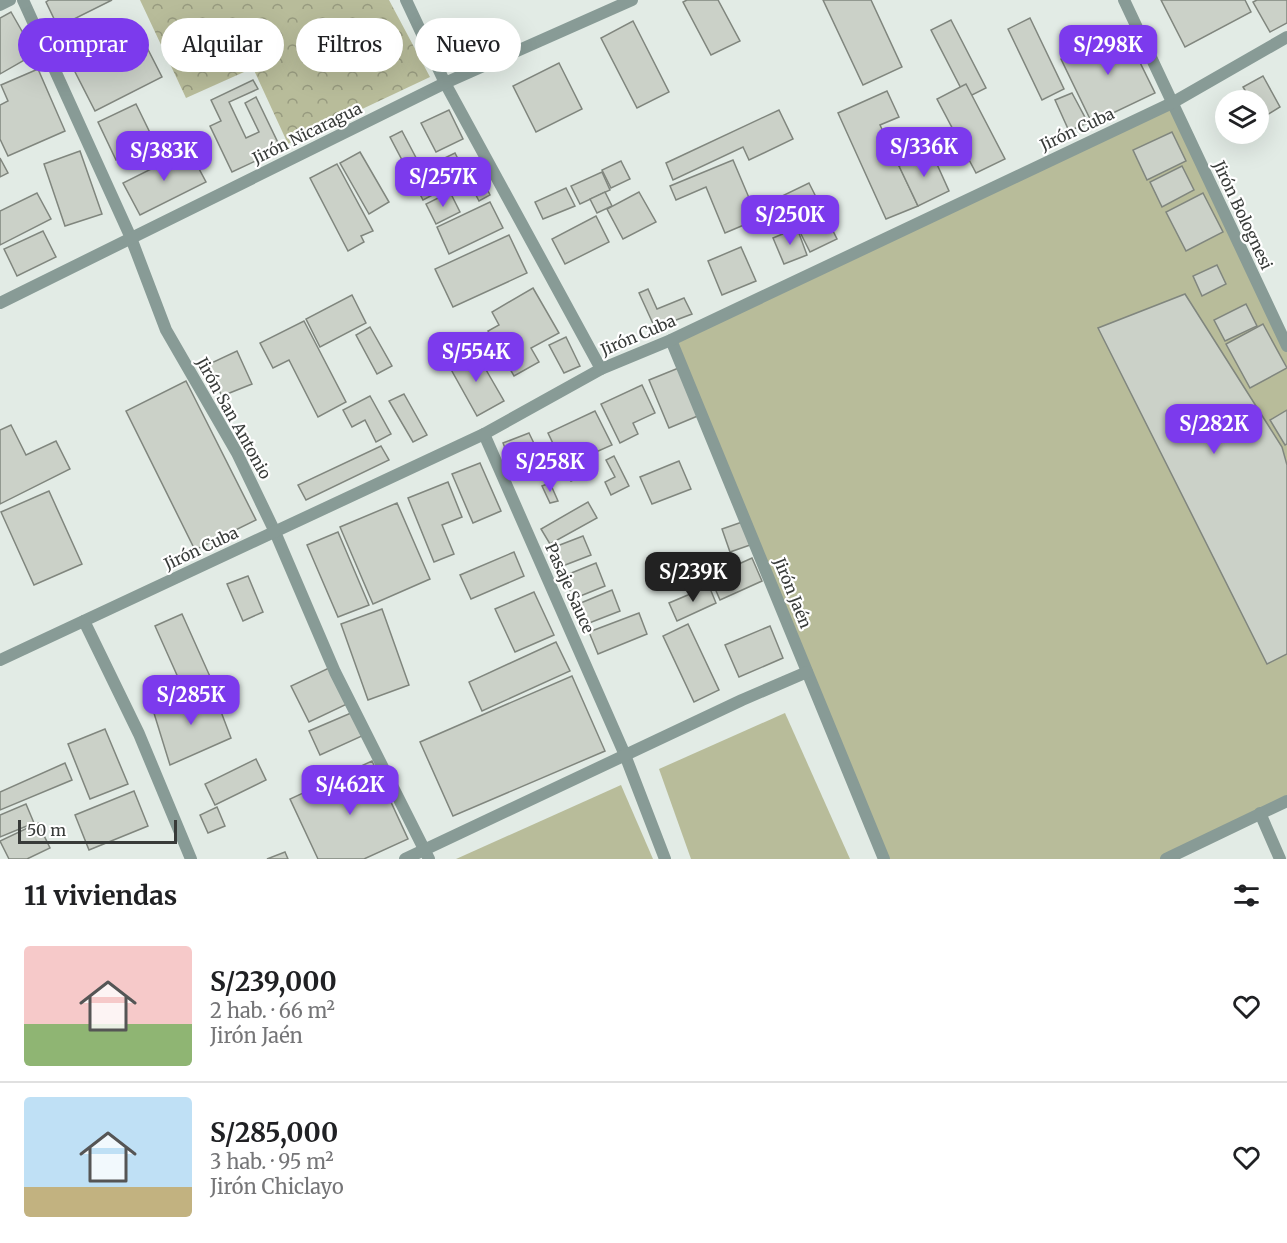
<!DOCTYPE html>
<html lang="es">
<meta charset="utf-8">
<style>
body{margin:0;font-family:Merriweather,serif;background:#f2f2f2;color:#202124;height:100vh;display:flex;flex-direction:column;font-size:22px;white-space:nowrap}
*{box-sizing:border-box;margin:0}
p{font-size:20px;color:#757577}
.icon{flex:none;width:33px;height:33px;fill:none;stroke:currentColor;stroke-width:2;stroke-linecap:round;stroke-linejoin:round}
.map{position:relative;height:859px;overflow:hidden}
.drawer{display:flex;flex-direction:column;background:#fff;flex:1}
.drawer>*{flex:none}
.guide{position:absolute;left:18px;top:18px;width:600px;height:54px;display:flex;gap:12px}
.controls{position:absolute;left:1215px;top:90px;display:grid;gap:12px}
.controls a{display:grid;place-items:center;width:54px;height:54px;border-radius:50%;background:#fff;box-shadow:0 6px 24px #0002;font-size:30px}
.scale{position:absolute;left:18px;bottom:15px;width:159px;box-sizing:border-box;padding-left:6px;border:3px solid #383b39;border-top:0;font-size:16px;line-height:21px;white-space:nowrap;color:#383b39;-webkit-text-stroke:4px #fff;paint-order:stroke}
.price{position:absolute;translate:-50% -51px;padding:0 14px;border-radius:12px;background:#7c3aed;color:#fff;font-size:20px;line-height:39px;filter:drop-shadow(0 2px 3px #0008)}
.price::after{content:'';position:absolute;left:50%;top:36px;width:18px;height:14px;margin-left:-9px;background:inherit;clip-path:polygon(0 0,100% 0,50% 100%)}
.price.on{background:#222;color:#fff}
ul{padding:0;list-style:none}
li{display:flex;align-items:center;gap:18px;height:150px;padding:0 24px}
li+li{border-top:2px solid #e0e0e0}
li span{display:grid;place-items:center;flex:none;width:168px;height:120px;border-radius:6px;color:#555}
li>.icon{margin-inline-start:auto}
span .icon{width:72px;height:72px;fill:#fffc;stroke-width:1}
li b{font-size:26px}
h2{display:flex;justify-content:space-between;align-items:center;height:72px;padding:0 24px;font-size:26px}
.pill{padding:0 21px;border-radius:27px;background:#fff;box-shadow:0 6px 24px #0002;font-size:21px;line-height:54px}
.pill.on{background:#7c3aed;color:#fff}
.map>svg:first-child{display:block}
.green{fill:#b8bc9a}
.forest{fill:url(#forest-crowns)}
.building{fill:#cbd1c8;stroke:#80867e;stroke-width:1.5}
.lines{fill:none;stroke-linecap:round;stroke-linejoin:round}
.street{stroke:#889b96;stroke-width:12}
.labels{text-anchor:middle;stroke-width:4.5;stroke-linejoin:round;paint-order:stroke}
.street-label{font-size:16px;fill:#383b39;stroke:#fff}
</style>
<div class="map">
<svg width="1287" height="859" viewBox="0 0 1287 859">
<defs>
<pattern id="forest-crowns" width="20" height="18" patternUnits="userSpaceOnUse" patternTransform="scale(1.5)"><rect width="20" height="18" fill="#b8bc9a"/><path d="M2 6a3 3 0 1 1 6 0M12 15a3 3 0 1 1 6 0" fill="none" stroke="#979a7f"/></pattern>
</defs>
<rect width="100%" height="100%" fill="#e2ebe5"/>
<!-- green -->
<g class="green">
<polygon points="1172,103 1287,337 1287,806 1174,859 884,859 671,340"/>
<polygon points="785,713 850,859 691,859 659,769"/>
<polygon points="621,785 653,859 456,859"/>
</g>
<!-- forest -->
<polygon class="forest" points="140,0 389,0 430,77 288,144 253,68 186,98"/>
<!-- building -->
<g class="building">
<polygon points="49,0 112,0 58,27 46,2"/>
<polygon points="687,0 718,0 740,41 711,55 683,2"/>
<polygon points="823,0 871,0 902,67 863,85"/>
<polygon points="1161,0 1245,0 1251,12 1185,47"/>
<polygon points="1257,0 1287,0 1287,23 1270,32 1253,2"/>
<polygon points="11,12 35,54 0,74 0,18"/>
<polygon points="1030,18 1064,89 1042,100 1008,29"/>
<polygon points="951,20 986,88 966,98 931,30"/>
<polygon points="633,21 669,92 637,108 601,38"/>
<polygon points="83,23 93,48 70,57 60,32"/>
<polygon points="137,28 162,77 95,111 70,62"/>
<polygon points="1123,28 1155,93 1092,123 1061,59"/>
<polygon points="559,63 582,109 536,132 513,86"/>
<polygon points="38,69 65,131 8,156 0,139 0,105 8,101 1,85"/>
<polygon points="1263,76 1280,107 1267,115 1259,101 1251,100 1243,87"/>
<polygon points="253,80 258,89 229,102 246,138 259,132 245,103 256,97 281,149 232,172 210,126 221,121 211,100"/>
<polygon points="966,84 1005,159 976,173 937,99"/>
<polygon points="887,91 899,117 880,125 918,206 886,219 838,113"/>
<polygon points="1072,93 1088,123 1069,131 1055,100"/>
<polygon points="136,104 154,141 116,160 98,122"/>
<polygon points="449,110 463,139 436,152 421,123"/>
<polygon points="779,110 793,139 749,160 743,147 673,180 666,163"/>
<polygon points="402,131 422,169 455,153 463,169 443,179 448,187 423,200 390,137"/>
<polygon points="1172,132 1186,161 1147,180 1133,150"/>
<polygon points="189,150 206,182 140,215 123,183"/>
<polygon points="80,151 102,214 65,226 44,164"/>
<polygon points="931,151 949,191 918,206 899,166"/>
<polygon points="360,152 389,202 369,214 340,163"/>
<polygon points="0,158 8,173 0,177"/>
<polygon points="733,160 758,219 725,233 706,187 676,200 670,186"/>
<polygon points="621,161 630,179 611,188 602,170"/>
<polygon points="337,164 373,231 361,236 364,242 348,251 310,178"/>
<polygon points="1182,166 1194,190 1162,207 1150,182"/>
<polygon points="478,170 490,195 479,201 466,176"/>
<polygon points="602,172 610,190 580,204 571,186"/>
<polygon points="809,183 837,239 810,252 782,196"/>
<polygon points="566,188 575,206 543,219 535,202"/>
<polygon points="450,192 460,212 436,224 426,204"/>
<polygon points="605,192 612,206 597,213 590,199"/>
<polygon points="639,192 656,222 623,239 607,209"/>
<polygon points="37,193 51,219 0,245 0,211"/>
<polygon points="1203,193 1223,232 1186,251 1166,212"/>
<polygon points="490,202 503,228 449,254 437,227"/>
<polygon points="596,216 609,242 565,264 552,239"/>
<polygon points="797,228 807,255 784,264 773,238"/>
<polygon points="43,231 56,257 17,276 4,249"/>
<polygon points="509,235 527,273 453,307 435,269"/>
<polygon points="741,247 756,281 722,295 708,261"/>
<polygon points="1217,265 1226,284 1202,296 1193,276"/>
<polygon points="533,288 559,333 531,348 539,362 514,376 488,331 499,325 492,312"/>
<polygon points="648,289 657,309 684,298 692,314 655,328 639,293"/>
<polygon points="1185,294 1282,447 1287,465 1287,654 1267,664 1098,328"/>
<polygon points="352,295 366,323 320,347 306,319"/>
<polygon points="1246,304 1257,326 1225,341 1214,320"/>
<polygon points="304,321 346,402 318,417 289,360 273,368 260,343"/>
<polygon points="1263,324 1287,368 1250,388 1226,344"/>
<polygon points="370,327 392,366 377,374 356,335"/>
<polygon points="566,337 580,366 564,373 549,345"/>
<polygon points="474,349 504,401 477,416 448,364"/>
<polygon points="237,351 252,384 222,396 207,365"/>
<polygon points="681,367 700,415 669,428 649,380"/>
<polygon points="186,381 256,520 195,550 126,411"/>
<polygon points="642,385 655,413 633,423 638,434 620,443 601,404"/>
<polygon points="404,394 427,435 413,442 389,401"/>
<polygon points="370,396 391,434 376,442 365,420 352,427 343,410"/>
<polygon points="1287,410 1287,444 1285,445 1270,420"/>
<polygon points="595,411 612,445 587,456 594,471 571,481 548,433"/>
<polygon points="11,425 26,455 56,441 70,469 0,504 0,430"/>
<polygon points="529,433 542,460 514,471 503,443"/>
<polygon points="381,446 389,460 306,500 298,485"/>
<polygon points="614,456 629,486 611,495 605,482 615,477 606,460"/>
<polygon points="679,461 691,489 652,504 640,477"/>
<polygon points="480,463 501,511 473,523 452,474"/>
<polygon points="448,482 462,517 442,525 454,554 434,562 408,498"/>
<polygon points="550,483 558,501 550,503 542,486"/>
<polygon points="49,491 82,564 34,585 1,512"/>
<polygon points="588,502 597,518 550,544 541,529"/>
<polygon points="397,503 430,579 373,604 340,527"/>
<polygon points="745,521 753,544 730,552 722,529"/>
<polygon points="338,532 369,605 338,617 307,545"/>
<polygon points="583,536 591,555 560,567 552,548"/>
<polygon points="514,552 524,576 471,599 460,575"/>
<polygon points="752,558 762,581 720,600 710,577"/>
<polygon points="596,563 605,586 573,599 564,576"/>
<polygon points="248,576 263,612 243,621 227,584"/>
<polygon points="709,586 716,603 677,621 669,603"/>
<polygon points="612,590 620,611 584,625 576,605"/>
<polygon points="534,592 554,635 515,652 495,609"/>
<polygon points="382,609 409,685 368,700 341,624"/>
<polygon points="639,613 647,634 598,654 589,632"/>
<polygon points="182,614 212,681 185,693 155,626"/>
<polygon points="688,624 719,690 694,702 663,636"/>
<polygon points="770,626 783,658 739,677 725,645"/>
<polygon points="556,642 570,671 482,711 469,682"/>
<polygon points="329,668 347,704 309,722 291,686"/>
<polygon points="572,676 605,751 453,816 420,742"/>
<polygon points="212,688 231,738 170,765 153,710"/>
<polygon points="351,713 362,736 320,755 309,731"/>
<polygon points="105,729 128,784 90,799 68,744"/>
<polygon points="256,759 266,780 215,805 205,784"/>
<polygon points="372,761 408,839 364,859 318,859 290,799"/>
<polygon points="65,763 72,780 0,810 0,792"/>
<polygon points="134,791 148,826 89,850 75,815"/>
<polygon points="26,804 34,823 0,837 0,815"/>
<polygon points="217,807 225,826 208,833 200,815"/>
<polygon points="38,823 50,848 27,859 9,859 0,841"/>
<polygon points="285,852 288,859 267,859"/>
</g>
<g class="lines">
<!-- street -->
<g class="street">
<polyline points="23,0 131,238 166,330 237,453 275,532 335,672 429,859"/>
<polyline points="406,0 445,83 601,369"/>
<polyline points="1124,0 1287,346"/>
<polyline points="0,5 10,0"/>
<polyline points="0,303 445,83 632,0"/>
<polyline points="671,340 884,859"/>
<polyline points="484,434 625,755 665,859"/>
<polyline points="84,621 139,734 191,859"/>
<polyline points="0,660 484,434 601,369 671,340 1172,103 1287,37"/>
<polyline points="1260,813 1280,859"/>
<polyline points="405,859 742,700 807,672"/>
<polyline points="1166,859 1287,801"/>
</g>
</g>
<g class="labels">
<!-- street labels -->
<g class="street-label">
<text transform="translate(1077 129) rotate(-25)" y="6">Jirón Cuba</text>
<text transform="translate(307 133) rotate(-26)" y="6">Jirón Nicaragua</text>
<text transform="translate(1243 215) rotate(65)" y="6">Jirón Bolognesi</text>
<text transform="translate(638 335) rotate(-23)" y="6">Jirón Cuba</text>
<text transform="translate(234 418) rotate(61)" y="6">Jirón San Antonio</text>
<text transform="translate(201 548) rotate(-25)" y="6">Jirón Cuba</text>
<text transform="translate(570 588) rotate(66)" y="6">Pasaje Sauce</text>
<text transform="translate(793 593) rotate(68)" y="6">Jirón Jaén</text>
</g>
</g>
</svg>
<div class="controls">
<a><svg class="icon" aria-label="layers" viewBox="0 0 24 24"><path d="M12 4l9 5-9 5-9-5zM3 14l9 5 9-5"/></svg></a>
</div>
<div class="scale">50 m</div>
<b class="price" style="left:1108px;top:76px">S/298K</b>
<b class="price" style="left:924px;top:178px">S/336K</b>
<b class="price" style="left:164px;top:182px">S/383K</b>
<b class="price" style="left:443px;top:208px">S/257K</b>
<b class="price" style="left:790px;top:246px">S/250K</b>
<b class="price" style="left:476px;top:383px">S/554K</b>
<b class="price" style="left:1214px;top:455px">S/282K</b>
<b class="price" style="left:550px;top:493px">S/258K</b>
<b class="price on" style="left:693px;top:603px">S/239K</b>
<b class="price" style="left:191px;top:726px">S/285K</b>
<b class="price" style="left:350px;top:816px">S/462K</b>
<div class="guide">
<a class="pill on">Comprar</a>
<a class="pill">Alquilar</a>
<a class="pill">Filtros</a>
<a class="pill">Nuevo</a>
</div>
</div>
<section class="drawer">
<h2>11 viviendas<svg class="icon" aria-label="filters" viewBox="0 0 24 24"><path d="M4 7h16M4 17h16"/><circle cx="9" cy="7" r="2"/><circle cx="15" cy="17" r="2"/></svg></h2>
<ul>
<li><span style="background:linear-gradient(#f6c9c9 65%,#8fb573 0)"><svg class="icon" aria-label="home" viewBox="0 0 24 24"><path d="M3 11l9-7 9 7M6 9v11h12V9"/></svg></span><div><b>S/239,000</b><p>2 hab. · 66 m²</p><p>Jirón Jaén</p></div><svg class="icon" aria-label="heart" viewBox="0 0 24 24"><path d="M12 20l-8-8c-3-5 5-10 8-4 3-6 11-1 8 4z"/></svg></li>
<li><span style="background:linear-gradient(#bfe0f5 75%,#c2b280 0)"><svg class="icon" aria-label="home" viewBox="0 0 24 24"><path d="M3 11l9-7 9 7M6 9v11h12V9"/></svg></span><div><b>S/285,000</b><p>3 hab. · 95 m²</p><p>Jirón Chiclayo</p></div><svg class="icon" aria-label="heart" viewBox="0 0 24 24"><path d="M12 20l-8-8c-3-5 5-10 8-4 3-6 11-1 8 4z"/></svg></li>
</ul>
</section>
